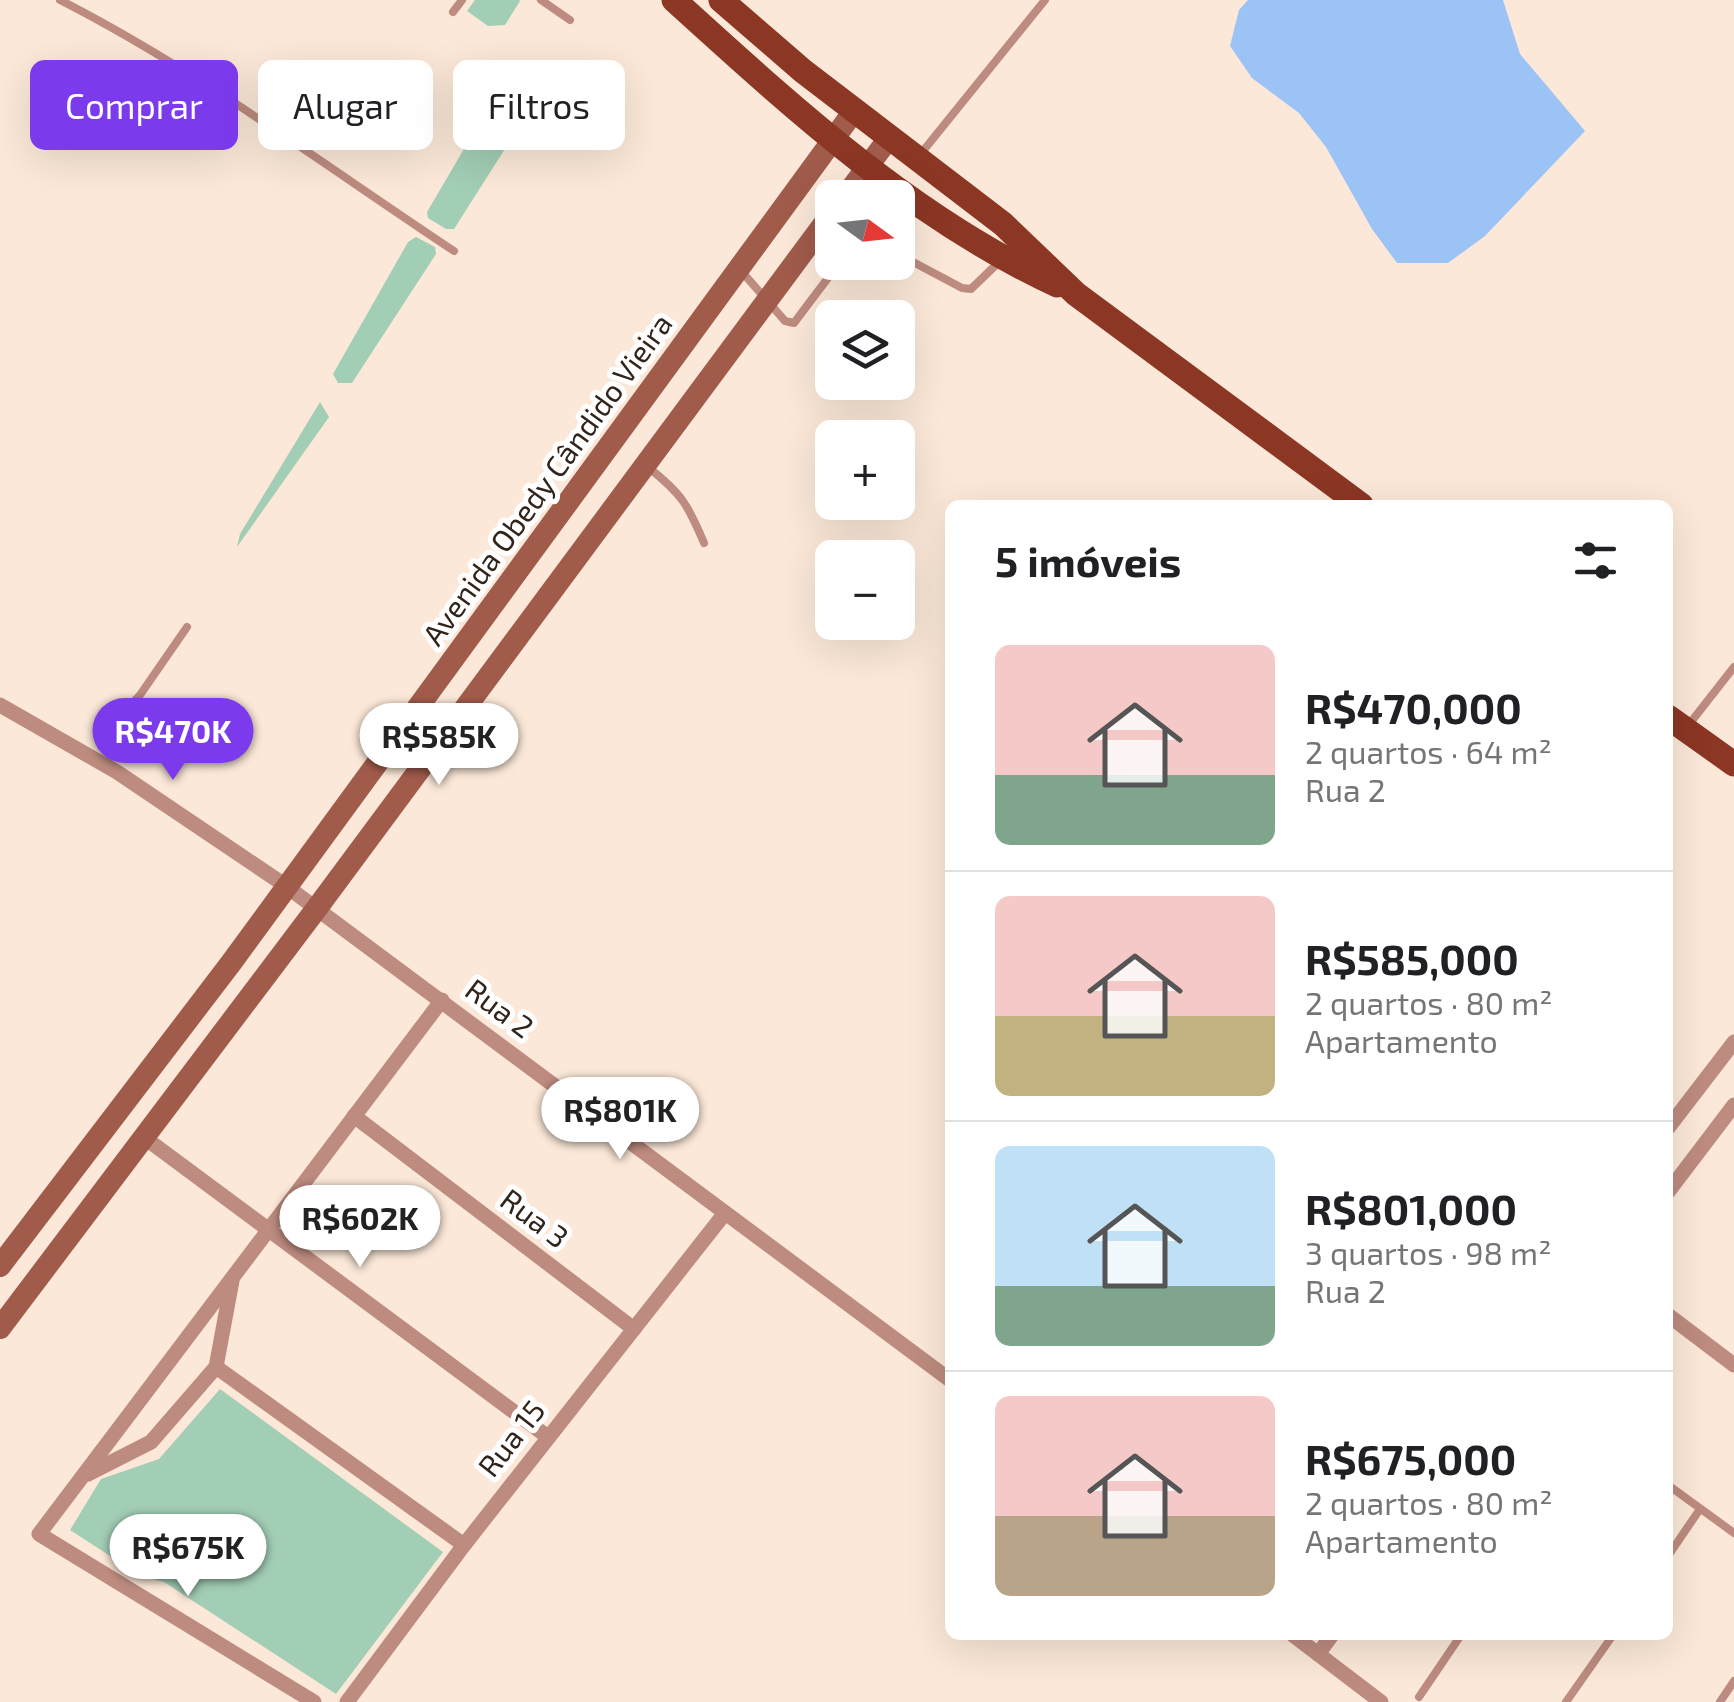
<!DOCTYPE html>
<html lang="pt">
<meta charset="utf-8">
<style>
body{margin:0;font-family:"Exo 2",sans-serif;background:#f6f6f6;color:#202124;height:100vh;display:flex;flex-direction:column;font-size:38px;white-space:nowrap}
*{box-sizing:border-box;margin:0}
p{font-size:32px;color:#757577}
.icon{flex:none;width:55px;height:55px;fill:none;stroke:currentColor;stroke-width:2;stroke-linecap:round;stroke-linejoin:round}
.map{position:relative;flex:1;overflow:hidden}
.sheet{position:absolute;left:945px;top:500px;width:728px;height:1140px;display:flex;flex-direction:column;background:#fff;border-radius:15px;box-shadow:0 10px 40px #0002}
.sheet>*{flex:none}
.top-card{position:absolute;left:30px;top:60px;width:765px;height:90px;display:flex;gap:20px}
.needle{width:65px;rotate:105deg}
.controls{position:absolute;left:815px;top:180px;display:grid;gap:20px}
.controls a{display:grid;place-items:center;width:100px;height:100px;border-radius:15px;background:#fff;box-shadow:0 10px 40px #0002;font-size:50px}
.price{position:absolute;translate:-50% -85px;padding:0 22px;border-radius:35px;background:#fff;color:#222;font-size:32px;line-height:65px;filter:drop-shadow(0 2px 5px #0008)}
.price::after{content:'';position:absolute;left:50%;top:60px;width:30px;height:22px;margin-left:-15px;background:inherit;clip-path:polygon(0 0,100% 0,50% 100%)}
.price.active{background:#7c3aed;color:#fff}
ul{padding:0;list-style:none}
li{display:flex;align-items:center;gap:30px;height:250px;padding:0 50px}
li+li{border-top:2px solid #e0e0e0}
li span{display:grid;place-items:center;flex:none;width:280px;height:200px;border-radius:15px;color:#555}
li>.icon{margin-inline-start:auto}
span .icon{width:120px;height:120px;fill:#fffc;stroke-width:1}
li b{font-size:42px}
h2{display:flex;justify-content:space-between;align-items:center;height:120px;padding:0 50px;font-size:42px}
.tag{padding:0 35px;border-radius:15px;background:#fff;box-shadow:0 10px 40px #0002;font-size:35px;line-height:90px}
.tag.active{background:#7c3aed;color:#fff}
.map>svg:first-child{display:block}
.green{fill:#a2ceb5}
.water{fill:#9cc3f5}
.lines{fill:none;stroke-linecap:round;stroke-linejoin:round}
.lane{stroke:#bd8b7f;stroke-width:8}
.street{stroke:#bd8b7f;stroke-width:15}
.secondary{stroke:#a15b4b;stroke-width:22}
.primary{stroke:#8c3624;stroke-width:25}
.labels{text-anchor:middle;stroke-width:10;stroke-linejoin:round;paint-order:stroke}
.street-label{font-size:30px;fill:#31251b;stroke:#fff}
</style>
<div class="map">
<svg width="1734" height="1702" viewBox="0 0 1734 1702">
<rect width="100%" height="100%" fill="#fbe8d8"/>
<!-- green -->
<g class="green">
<polygon points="475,0 519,0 520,1 505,25 488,26 467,11"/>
<polygon points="505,79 518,80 533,94 533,105 454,229 446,229 428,218 427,212"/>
<polygon points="416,237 435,247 436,254 352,383 338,383 333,374 408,242"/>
<polygon points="320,402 329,417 237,547 240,534"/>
<polygon points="220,1389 443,1552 336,1694 164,1582 141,1576 70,1530 101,1479 159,1459"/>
</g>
<!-- water -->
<polygon class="water" points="1248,0 1503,0 1520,54 1585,131 1485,236 1448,263 1397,263 1372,229 1326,147 1299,113 1252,78 1230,46 1239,10"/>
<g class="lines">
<!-- lane -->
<g class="lane">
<path d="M 60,0 C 199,71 324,165 454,251"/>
<polyline points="541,0 570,20"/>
<polyline points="453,12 462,0"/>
<polyline points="919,156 1045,0"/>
<polyline points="898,254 962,288 971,289 999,262"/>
<polyline points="743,273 785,321 794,323 840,262"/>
<path d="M 649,468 C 682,494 688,505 704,543"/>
<polyline points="1687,727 1734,667"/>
<polyline points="106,731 140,695 187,627"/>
<polyline points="1668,1485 1734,1533"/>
<polyline points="1668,1556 1700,1509"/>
<polyline points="1419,1697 1461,1635"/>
<polyline points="1566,1702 1613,1635"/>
<polyline points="1720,1702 1734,1681"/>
</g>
<!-- street -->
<g class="street">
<polyline points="0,705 117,772 286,886 950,1380"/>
<polyline points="354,1116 634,1329"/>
<polyline points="1668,1128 1734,1042"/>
<polyline points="145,1138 548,1437"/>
<polyline points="1668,1192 1734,1105"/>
<polyline points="1668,1315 1734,1365"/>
<polyline points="216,1367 464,1545"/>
<polyline points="88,1474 151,1442 216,1367 232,1281"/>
<polyline points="1293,1635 1381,1702"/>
<polyline points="1318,1654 1332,1635"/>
<polyline points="314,1702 39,1534 442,1000"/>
<polyline points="347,1702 464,1545 725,1213"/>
</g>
<!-- secondary -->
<g class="secondary">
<polyline points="844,198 889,138"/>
<polyline points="0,1266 231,963 854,111"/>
<polyline points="0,1328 317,908 832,213"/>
</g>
<!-- primary -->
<g class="primary">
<path d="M 674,0 C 792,107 911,217 1057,285"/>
<polyline points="721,0 803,71 1003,224 1076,294 1361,505"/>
<polyline points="1668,717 1734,764"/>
</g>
</g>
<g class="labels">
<!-- street labels -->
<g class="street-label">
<text transform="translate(548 480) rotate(-54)" y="10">Avenida Obedy Cândido Vieira</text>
<text transform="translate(499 1009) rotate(37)" y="10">Rua 2</text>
<text transform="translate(534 1219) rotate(37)" y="10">Rua 3</text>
<text transform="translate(512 1439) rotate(-52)" y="10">Rua 15</text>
</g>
</g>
</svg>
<div class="controls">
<a><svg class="needle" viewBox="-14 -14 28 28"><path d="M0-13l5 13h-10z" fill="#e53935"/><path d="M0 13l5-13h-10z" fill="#757577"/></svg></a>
<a><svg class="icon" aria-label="layers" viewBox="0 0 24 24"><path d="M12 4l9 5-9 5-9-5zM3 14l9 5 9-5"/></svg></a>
<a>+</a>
<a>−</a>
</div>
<b class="price active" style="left:173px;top:783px">R$470K</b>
<b class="price" style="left:439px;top:788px">R$585K</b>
<b class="price" style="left:620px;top:1162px">R$801K</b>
<b class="price" style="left:360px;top:1270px">R$602K</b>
<b class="price" style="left:188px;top:1599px">R$675K</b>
<div class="top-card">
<a class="tag active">Comprar</a>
<a class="tag">Alugar</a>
<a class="tag">Filtros</a>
</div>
<section class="sheet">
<h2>5 imóveis<svg class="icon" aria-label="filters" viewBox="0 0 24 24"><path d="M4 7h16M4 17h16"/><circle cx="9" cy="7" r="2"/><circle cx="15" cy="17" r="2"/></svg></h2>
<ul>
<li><span style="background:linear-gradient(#f6c9c9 65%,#7fa58c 0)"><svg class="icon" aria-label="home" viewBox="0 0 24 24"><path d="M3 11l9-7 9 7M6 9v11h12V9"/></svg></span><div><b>R$470,000</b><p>2 quartos · 64 m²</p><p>Rua 2</p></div></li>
<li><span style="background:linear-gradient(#f6c9c9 60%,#c2b280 0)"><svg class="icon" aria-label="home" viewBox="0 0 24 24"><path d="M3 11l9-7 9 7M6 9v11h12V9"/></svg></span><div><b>R$585,000</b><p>2 quartos · 80 m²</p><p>Apartamento</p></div></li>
<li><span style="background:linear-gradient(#bfe0f5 70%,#7fa58c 0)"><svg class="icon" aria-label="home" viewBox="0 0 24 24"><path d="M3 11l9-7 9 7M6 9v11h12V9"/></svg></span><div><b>R$801,000</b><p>3 quartos · 98 m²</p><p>Rua 2</p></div></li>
<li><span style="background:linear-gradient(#f6c9c9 60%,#b9a48a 0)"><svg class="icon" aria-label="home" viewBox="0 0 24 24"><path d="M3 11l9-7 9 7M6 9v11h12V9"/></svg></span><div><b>R$675,000</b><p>2 quartos · 80 m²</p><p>Apartamento</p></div></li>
</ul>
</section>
</div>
